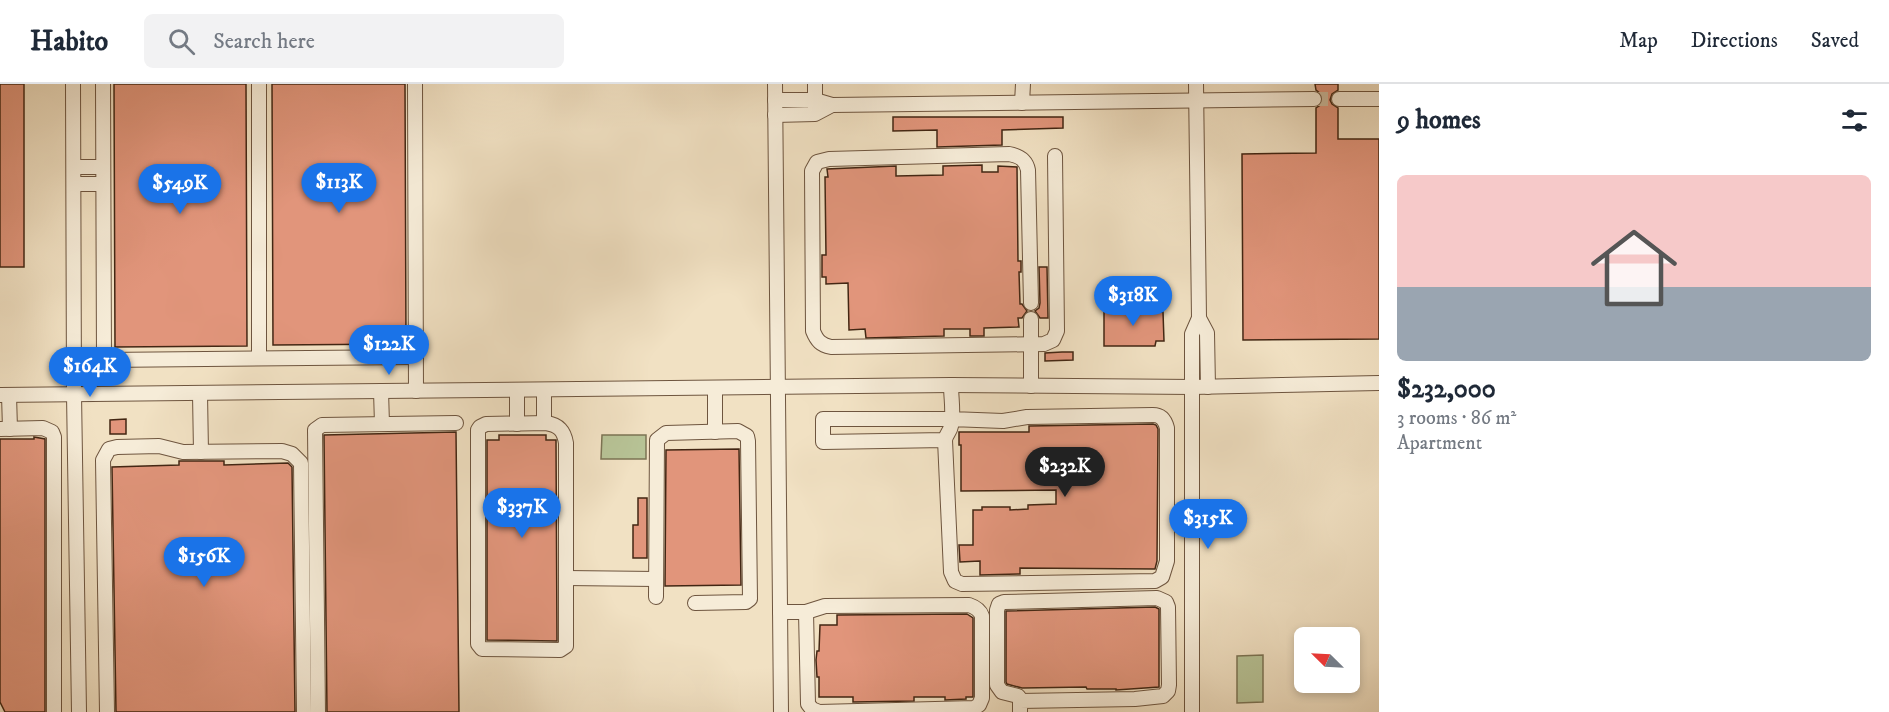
<!DOCTYPE html>
<meta charset="utf-8">
<style>
body{margin:0;font-family:"IM FELL DW Pica",serif;background:#f2f2f3;color:#1f2937;height:100vh;display:flex;flex-direction:column;font-size:22px;white-space:nowrap}
*{box-sizing:border-box;margin:0}
p{font-size:20px;color:#747a83}
.icon{flex:none;width:33px;height:33px;fill:none;stroke:currentColor;stroke-width:2;stroke-linecap:round;stroke-linejoin:round}
.map{position:relative;flex:1;overflow:hidden}
.details{display:flex;flex-direction:column;background:#fff;width:510px}
.details>*{flex:none}
.needle{width:39px;rotate:294deg}
.tools{position:absolute;left:1294px;top:543px;display:grid;gap:12px}
.tools a{display:grid;place-items:center;width:66px;height:66px;border-radius:9px;background:#fff;box-shadow:0 3px 9px #0003;font-size:30px}
.price{position:absolute;translate:-50% -51px;padding:0 14px;border-radius:21px;background:#1a73e8;color:#fff;font-size:20px;line-height:39px;filter:drop-shadow(0 2px 3px #0008)}
.price::after{content:'';position:absolute;left:50%;top:36px;width:18px;height:14px;margin-left:-9px;background:inherit;clip-path:polygon(0 0,100% 0,50% 100%)}
.price.active{background:#222;color:#fff}
ul{padding:0;list-style:none}
li{display:grid;align-content:center;gap:12px;height:318px;padding:0 18px}
li+li{border-top:2px solid #e0e1e3}
li span{display:grid;place-items:center;height:186px;border-radius:9px;color:#555}
li>.icon{margin-inline-start:auto}
span .icon{width:108px;height:108px;fill:#fffc;stroke-width:1}
li b{font-size:26px}
h2{display:flex;justify-content:space-between;align-items:center;height:72px;padding:0 18px;font-size:26px}
header{display:flex;align-items:center;gap:36px;box-sizing:border-box;height:84px;padding:0 30px;background:#fff;border-bottom:2px solid #e0e1e3}
header strong{font-size:28px}
nav{display:flex;gap:33px;margin-inline-start:auto;font-size:21px}
.search{width:420px;height:54px;background:#f2f2f3;display:flex;align-items:center;gap:15px;box-sizing:border-box;padding:0 21px;border-radius:9px;color:#747a83;font-size:22px}
main{display:flex;flex:1;min-height:0}
.map>svg:first-child{display:block}
.green{fill:#b7c396;stroke:#7c7454;stroke-width:1.5}
.building{fill:#e1957b;stroke:#422613;stroke-width:1.5}
.lines{fill:none;stroke-linecap:round;stroke-linejoin:round}
.minor-tunnel{stroke:#cebca0;stroke-width:14;stroke-dasharray:14 7;stroke-linecap:butt}
.minor-casing{stroke:#6e553f;stroke-width:16}
.minor{stroke:#f6ecd8;stroke-width:14}
</style>
<header>
<strong>Habito</strong>
<div class="search"><svg class="icon" aria-label="search" viewBox="0 0 24 24"><circle cx="10" cy="10" r="6"/><path d="M15 15l6 6"/></svg>Search here</div>
<nav><a>Map</a><a>Directions</a><a>Saved</a></nav>
</header>
<main>
<div class="map">
<svg width="1379" height="628" viewBox="0 0 1379 628">
<rect width="100%" height="100%" fill="#f1e1c3"/>
<filter id="stains"><feTurbulence type="fractalNoise" baseFrequency=".00333" numOctaves="4"/><feColorMatrix values="0 0 0 0 .2 0 0 0 0 .09 0 0 0 0 .02 0 0 0 .5 -.17"/></filter>
<radialGradient id="worn" r=".72"><stop offset=".6" stop-color="#630" stop-opacity="0"/><stop offset="1" stop-color="#630" stop-opacity=".3"/></radialGradient>
<!-- green -->
<g class="green">
<polygon points="602,351 646,351 646,375 601,375"/>
<polygon points="1263,571 1263,618 1237,619 1237,572"/>
</g>
<!-- building -->
<g class="building">
<rect x="0" y="0" width="24" height="183"/>
<polygon points="114,0 246,0 247,262 115,263"/>
<polygon points="272,0 405,0 406,260 273,261"/>
<polygon points="1315,0 1338,0 1338,6 1332,10 1330,16 1332,20 1338,24 1338,55 1379,55 1379,255 1243,256 1242,70 1316,69 1316,24 1322,20 1323,15 1321,10 1316,6"/>
<polygon points="893,33 1063,33 1063,44 1002,46 1002,61 937,63 937,46 893,47"/>
<polygon points="982,81 982,88 998,88 998,82 1017,83 1018,177 1021,177 1021,188 1019,188 1020,220 1022,220 1027,227 1022,234 1018,234 1019,243 984,244 984,252 970,252 970,245 944,245 944,252 866,254 865,245 849,246 848,199 826,200 826,193 822,193 822,171 826,171 825,93 828,93 827,85 896,82 896,92 943,91 943,82"/>
<polygon points="1039,183 1047,183 1048,234 1040,234 1035,227 1039,224 1040,219"/>
<polygon points="1104,223 1155,223 1155,228 1163,228 1164,257 1156,257 1155,262 1104,262"/>
<polygon points="1062,268 1073,268 1073,276 1045,277 1045,269"/>
<polygon points="126,335 126,350 110,350 110,336"/>
<polygon points="1153,340 1156,341 1158,345 1157,477 1155,485 1020,484 1020,490 980,491 980,477 960,478 959,461 973,461 973,426 982,426 982,423 1010,423 1010,426 1028,425 1028,421 1056,420 1056,406 961,407 961,361 959,361 959,348 1029,348 1029,342"/>
<polygon points="456,348 459,628 327,628 324,351"/>
<polygon points="499,351 546,351 546,356 556,356 556,357 557,557 487,556 487,356 499,356"/>
<polygon points="34,353 45,355 45,628 5,628 0,618 0,355 34,355"/>
<polygon points="739,365 741,501 665,502 666,366"/>
<polygon points="179,377 224,377 224,381 288,379 292,383 295,628 116,628 112,383 179,381"/>
<polygon points="638,414 647,414 647,474 633,474 633,441 638,441"/>
<polygon points="1155,523 1159,525 1159,603 1116,606 1116,605 1087,605 1086,603 1022,604 1007,600 1006,598 1006,527"/>
<polygon points="967,530 973,534 973,613 966,613 966,615 945,616 945,613 914,613 914,617 853,618 853,613 819,613 819,593 817,593 816,576 817,567 819,567 820,541 837,541 837,531"/>
</g>
<g class="lines">
<!-- minor-tunnel -->
<polyline class="minor-tunnel" points="1314,15 1339,15"/>
<!-- minor casing -->
<g class="minor-casing">
<g id="minor">
<polyline points="73,0 74,310 79,628"/>
<polyline points="103,0 104,276 416,273"/>
<polyline points="259,0 259,274"/>
<polyline points="415,0 416,307"/>
<polyline points="775,0 781,628"/>
<polyline points="815,0 815,25"/>
<polyline points="1196,0 1199,234 1207,249 1208,303"/>
<polyline points="1339,15 1379,15"/>
<polyline points="775,16 815,16 832,21 1314,15"/>
<polyline points="1022,19 1023,0"/>
<polyline points="775,31 815,30 832,21"/>
<polyline points="74,83 103,83"/>
<polyline points="74,100 103,100"/>
<path d="M 1031,219 L 1028,86 C 1026,76 1020,72 1009,70 L 829,75 L 817,78 L 812,87 L 813,247 C 817,257 821,261 831,263 L 1044,260 L 1053,256 L 1057,247 L 1055,72"/>
<polyline points="1031,235 1031,302"/>
<polyline points="715,304 715,348"/>
<polyline points="517,306 517,340"/>
<polyline points="544,306 544,339"/>
<polyline points="381,307 382,340"/>
<polyline points="200,310 201,368"/>
<polyline points="0,311 951,301 1193,303 1379,299"/>
<polyline points="9,311 10,345"/>
<path d="M 546,339 C 559,341 564,347 566,359 L 566,562 L 560,566 L 482,565 L 478,560 L 478,346 L 480,343 L 486,340 Z"/>
<polyline points="0,345 43,344 52,348 54,353 54,628"/>
<path d="M 945,356 L 823,358 L 823,335 L 951,335 L 1003,337 L 1027,333 L 1153,331 C 1161,331 1165,336 1167,344 L 1167,477 L 1162,493 L 1155,497 L 962,500 L 955,497 L 951,488 L 945,356 C 946,350 950,348 951,342 C 954,330 951,314 951,301"/>
<polyline points="566,494 656,495"/>
<polyline points="656,513 657,356 666,349 738,347 747,352 748,357 750,515 746,518 695,519"/>
<path d="M 780,528 L 806,528 L 825,522 L 969,521 C 975,523 980,526 982,532 L 982,614 L 979,621 L 974,624 L 819,628 L 812,625 L 808,620 L 806,528"/>
<polyline points="107,628 103,376 109,365 117,363 159,362 183,368 282,367 292,370 301,379 304,628"/>
<polyline points="318,628 315,346 322,341 456,339"/>
<polyline points="1020,628 1020,615 1018,612 1002,608 997,601 997,526 999,520 1004,518 1157,514 1166,518 1168,523 1169,601 1168,607 1163,612 1135,615 1020,617"/>
<polyline points="1192,628 1192,250 1199,234"/>
</g>
</g>
<!-- minor -->
<use href="#minor" class="minor"/>
</g>
<rect width="100%" height="100%" filter="url(#stains)"/>
<rect width="100%" height="100%" fill="url(#worn)"/>
</svg>
<div class="tools">
<a><svg class="needle" viewBox="-14 -14 28 28"><path d="M0-13l5 13h-10z" fill="#e53935"/><path d="M0 13l5-13h-10z" fill="#747a83"/></svg></a>
</div>
<b class="price" style="left:339px;top:130px">$113K</b>
<b class="price" style="left:180px;top:131px">$549K</b>
<b class="price" style="left:1133px;top:243px">$318K</b>
<b class="price" style="left:389px;top:292px">$122K</b>
<b class="price" style="left:90px;top:314px">$164K</b>
<b class="price active" style="left:1065px;top:414px">$232K</b>
<b class="price" style="left:522px;top:455px">$337K</b>
<b class="price" style="left:1208px;top:466px">$315K</b>
<b class="price" style="left:204px;top:504px">$156K</b>
</div>
<section class="details">
<h2>9 homes<svg class="icon" aria-label="filters" viewBox="0 0 24 24"><path d="M4 7h16M4 17h16"/><circle cx="9" cy="7" r="2"/><circle cx="15" cy="17" r="2"/></svg></h2>
<ul>
<li><span style="background:linear-gradient(#f6c9c9 60%,#9aa5b1 0)"><svg class="icon" aria-label="home" viewBox="0 0 24 24"><path d="M3 11l9-7 9 7M6 9v11h12V9"/></svg></span><div><b>$232,000</b><p>3 rooms · 86 m²</p><p>Apartment</p></div></li>
</ul>
</section>
</main>
